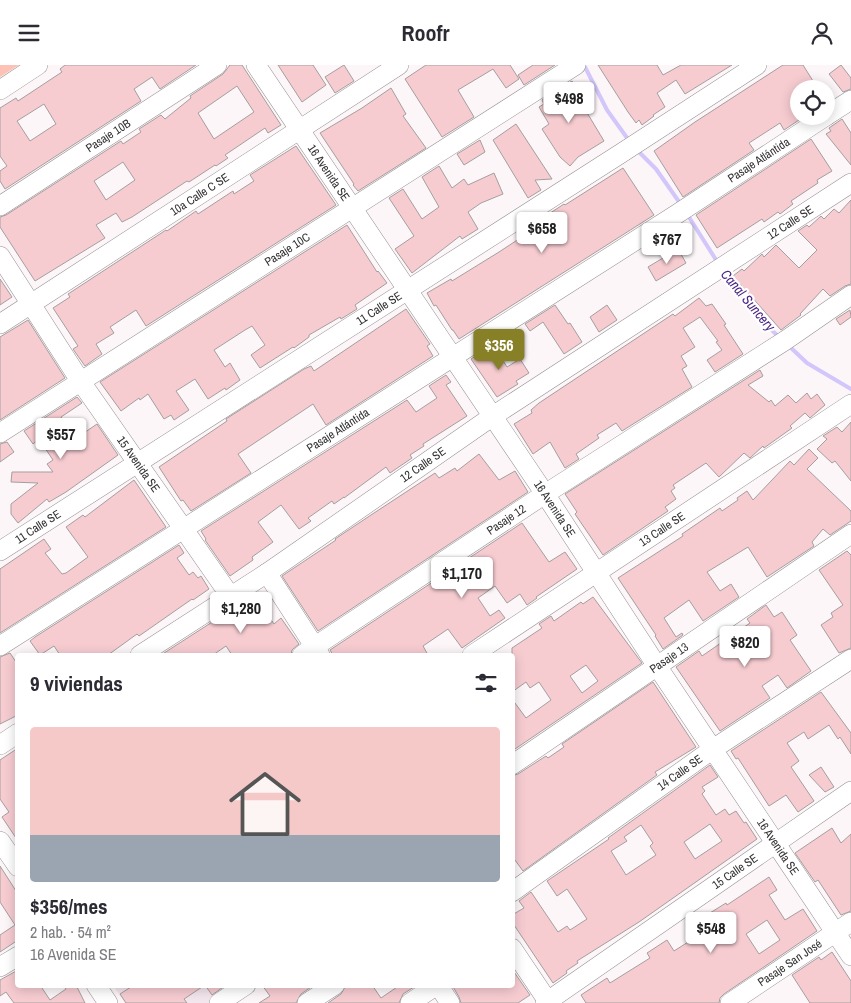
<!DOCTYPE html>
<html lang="es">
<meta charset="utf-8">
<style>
body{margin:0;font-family:"Archivo Narrow",sans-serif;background:#f7f7f7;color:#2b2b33;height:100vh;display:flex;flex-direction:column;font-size:19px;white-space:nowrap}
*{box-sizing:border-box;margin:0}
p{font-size:16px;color:#7c7c81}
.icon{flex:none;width:28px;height:28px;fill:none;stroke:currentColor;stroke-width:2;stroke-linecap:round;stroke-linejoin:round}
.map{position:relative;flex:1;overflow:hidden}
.sheet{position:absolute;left:15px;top:588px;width:500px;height:335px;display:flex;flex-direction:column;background:#fff;border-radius:5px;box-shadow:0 2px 12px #0003}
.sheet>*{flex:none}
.fabs{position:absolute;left:790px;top:15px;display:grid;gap:10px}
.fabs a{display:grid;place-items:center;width:45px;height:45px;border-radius:50%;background:#fff;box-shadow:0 2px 12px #0003;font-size:25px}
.price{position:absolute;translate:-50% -42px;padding:0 11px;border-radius:5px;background:#fff;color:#222;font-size:16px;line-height:32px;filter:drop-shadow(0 1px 2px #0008)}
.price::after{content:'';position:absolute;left:50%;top:30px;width:15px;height:11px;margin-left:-8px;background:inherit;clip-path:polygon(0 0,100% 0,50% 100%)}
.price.on{background:#878027;color:#fff}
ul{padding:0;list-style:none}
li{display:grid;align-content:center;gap:10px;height:265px;padding:0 15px}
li+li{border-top:1px solid #e1e1e2}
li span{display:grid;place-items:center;height:155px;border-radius:5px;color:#555}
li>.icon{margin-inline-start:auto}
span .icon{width:90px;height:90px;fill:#fffc;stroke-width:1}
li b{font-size:21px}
h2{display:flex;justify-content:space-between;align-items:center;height:60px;padding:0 15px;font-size:21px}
header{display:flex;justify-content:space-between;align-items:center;height:65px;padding:0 15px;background:#fff;font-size:22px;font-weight:800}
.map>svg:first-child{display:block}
.built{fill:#f4e6ed}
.green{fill:#fdc2b5}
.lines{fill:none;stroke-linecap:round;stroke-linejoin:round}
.stream{stroke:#d3c6fa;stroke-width:4}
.building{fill:#f6ccd1;stroke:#a59e9f;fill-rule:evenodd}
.minor-casing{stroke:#979294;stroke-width:20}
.minor{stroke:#fff;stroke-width:19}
.labels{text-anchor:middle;stroke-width:4.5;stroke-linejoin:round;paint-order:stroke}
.street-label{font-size:12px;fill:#343233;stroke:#fff}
.water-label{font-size:14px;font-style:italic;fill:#4a2484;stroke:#fff}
</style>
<header><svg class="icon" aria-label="menu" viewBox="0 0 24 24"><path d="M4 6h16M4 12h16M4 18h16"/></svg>Roofr<svg class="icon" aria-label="person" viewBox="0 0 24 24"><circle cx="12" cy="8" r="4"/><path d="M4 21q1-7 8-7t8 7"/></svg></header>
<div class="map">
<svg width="851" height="938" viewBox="0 0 851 938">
<rect width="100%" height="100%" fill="#fcf6f9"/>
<!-- built -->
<polygon class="built" points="113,920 246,920 219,938 125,938"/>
<!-- green -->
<polygon class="green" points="0,0 19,0 0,12"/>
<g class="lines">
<!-- stream -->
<g class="stream">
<polyline points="584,0 607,45 630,77"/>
<polyline points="636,84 656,104 682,141"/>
<polyline points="687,149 718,198"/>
<polyline points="724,208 759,253 780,273"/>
<polyline points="789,281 807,298 851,324"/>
</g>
</g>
<!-- building -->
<g class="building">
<path d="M 65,0 L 196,0 L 160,24 L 152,12 L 134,24 L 141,36 L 5,124 L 0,116 L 0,106 L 7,101 L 0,91 L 0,43 L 16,33 L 18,36 L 62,7 L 60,4 ZM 44,39 L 56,59 L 30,76 L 17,56 Z"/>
<path d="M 230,0 L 242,0 L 281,60 L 268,68 L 265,63 L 225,90 L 228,93 L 216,101 L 215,100 L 189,117 L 187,116 L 132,152 L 122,157 L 116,148 L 96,160 L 105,173 L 35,216 L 0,162 L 0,152 L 6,150 L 121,76 L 123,79 L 141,67 L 139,64 L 161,50 L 165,54 L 191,33 L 190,31 L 223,9 ZM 237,21 L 254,47 L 214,74 L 198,48 ZM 123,97 L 135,115 L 106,135 L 94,116 Z"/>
<polygon points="278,0 313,0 326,20 302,37"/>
<polygon points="344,0 354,16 335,28 325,12"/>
<polygon points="426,0 510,0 519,14 506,23 493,4 458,25 474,52 442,72 405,14"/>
<polygon points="533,0 555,0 524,20 518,10"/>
<polygon points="598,0 657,0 663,10 681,0 732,0 685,29 676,15 657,28 665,42 653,50 654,51 642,60 639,55 636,58 628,47"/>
<polygon points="783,0 803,0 818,24 799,24 799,55 784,65 780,58 749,78 754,85 683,132 654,86 695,57"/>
<polygon points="841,0 851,13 851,24 843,27 829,9"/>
<polygon points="572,16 590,44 586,46 604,76 578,92 570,101 560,92 542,64 549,59 539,42 544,39 542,35"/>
<polygon points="391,23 406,49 403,51 426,83 358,126 353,120 354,119 320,68 362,43"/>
<polygon points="842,54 851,68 851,100 826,69 831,66 829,63"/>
<polygon points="516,59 552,114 535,115 541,125 528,133 493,75"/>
<polygon points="811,74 832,106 817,115 818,118 791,136 793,139 780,149 778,147 764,157 762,154 717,183 696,150"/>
<polygon points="480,75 485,87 464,100 457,89"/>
<polygon points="296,81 336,140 146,261 136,245 110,262 114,268 96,279 102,289 85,301 73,284 78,281 53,243 70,232 68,229 166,165 167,166 196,146 198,149 233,126 234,129 254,116 250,110"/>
<polygon points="439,101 452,123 464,114 468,120 494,108 503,129 481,138 468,147 478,164 462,174 460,171 412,208 395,184 414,171 389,133 403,124 422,154 439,142 422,112"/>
<polygon points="623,103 654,150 459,274 453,265 452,265 436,240 434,241 427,228 451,214 452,216 499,187 531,166 529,162 564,139 565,140"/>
<polygon points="851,135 851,219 845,221 830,231 823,224 800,249 801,250 781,265 733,211 742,204 744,206 762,189 764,192 776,180 799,203 817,185 798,166 807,160 809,162 821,151 824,154 834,144 839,148"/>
<polygon points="347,160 377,207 378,206 387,218 355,240 357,244 341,254 340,252 309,270 309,272 294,283 293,282 260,303 251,290 265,280 252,261 245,265 214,285 225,302 230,298 240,315 226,325 225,323 208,334 195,314 176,326 189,345 174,355 171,350 164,354 148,329 140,335 139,333 121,346 100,317"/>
<polygon points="678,184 686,198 656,216 648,202"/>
<polygon points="0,214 12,232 0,240"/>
<polygon points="699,233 706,241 712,239 726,259 724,260 743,289 715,307 707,295 722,285 716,277 718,276 700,252 683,263 695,282 681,291 687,301 682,304 692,322 622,366 616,358 597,370 599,373 576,389 579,394 565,403 550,377 533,389 514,359 532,348 531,345 539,338 673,249 675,251"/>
<polygon points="555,240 568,259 570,258 582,277 564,289 543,257 530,266 525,259"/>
<polygon points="607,240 617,255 599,267 590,252"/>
<polygon points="406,244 430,279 427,281 433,291 326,360 313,339 238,389 251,408 191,446 183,435 181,436 159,402 227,356 226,354 304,304 311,301 314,306"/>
<polygon points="850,245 851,252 840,260 836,254"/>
<polygon points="28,255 65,313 0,355 0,272"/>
<polygon points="493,280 507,302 520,294 529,308 516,316 518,319 497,332 471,294"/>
<polygon points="760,305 763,311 748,320 769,337 771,335 775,341 788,330 796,338 807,328 811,334 817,329 825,340 810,353 805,348 790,361 792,363 764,383 763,381 750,393 744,388 719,412 706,398 673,420 675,423 671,426 676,434 665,442 668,446 603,490 575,449 577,447 565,429"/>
<polygon points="446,310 451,317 446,320 467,351 423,379 424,381 410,390 412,393 390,408 386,402 344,433 344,432 334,439 332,436 308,453 311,456 299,464 281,440 258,457 273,477 252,492 253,495 230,511 205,475 206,474 201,466 407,335 416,347 437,333 429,321"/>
<polygon points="77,332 82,338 61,352 75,374 97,359 118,390 66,427 49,437 47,434 18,458 11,449 11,439 38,418 11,417 12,407 53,407 47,399 53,395 39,374 33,379 24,366"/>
<polygon points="851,357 851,416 835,396 832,398 817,384 827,374 823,371 837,362 842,367"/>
<polygon points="7,377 14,387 0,397 0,379"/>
<polygon points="809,384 818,393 807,404 851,446 851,456 830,470 823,464 812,477 814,481 767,512 748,482 707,507 720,526 731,519 739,532 703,556 689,535 664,553 676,572 682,568 683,570 663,584 655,571 656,570 618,513 683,471 682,469 720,443 722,446 738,435 737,433 747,426 753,435 790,396 794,400"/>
<polygon points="479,389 499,415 515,406 528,427 318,566 282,511 336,475 335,474 371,450 435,408 439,413 455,403 457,406"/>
<polygon points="134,415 166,462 0,568 0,504 44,474 51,484 45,488 62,509 66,508 88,492 66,462 83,450 85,452"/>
<polygon points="522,458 549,497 565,487 577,504 536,532 537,533 527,540 520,529 507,538 495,521 478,533 490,551 499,545 505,553 462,583 448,564 423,581 428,590 333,590 330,585"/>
<polygon points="179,480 184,488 177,493 189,510 193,507 198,513 201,511 209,524 193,535 192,534 139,571 137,569 108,590 60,590 54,581 40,590 30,576 35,572"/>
<polygon points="847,486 851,490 851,583 839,588 821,560 833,552 831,548 843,540 819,505"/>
<polygon points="259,527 266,537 261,540 274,559 281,553 299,579 292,585 291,590 232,590 226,581 213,590 161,590 220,552 221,553"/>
<path d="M 593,532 L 642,598 L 512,686 L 512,634 L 526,653 L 551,635 L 539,617 L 530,623 L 526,617 L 512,627 L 512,583 L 542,563 L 539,559 L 551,551 L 554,556 L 581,537 L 583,539 ZM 586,600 L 598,616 L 582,628 L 570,611 Z"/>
<polygon points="766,540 774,552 782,547 797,570 790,575 811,606 787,623 778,610 762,621 770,633 720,666 676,602 699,586 702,591 750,558 747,554"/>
<polygon points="10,588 18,600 18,650 0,659 0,592"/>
<polygon points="653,617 696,682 655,707 657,710 523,806 512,791 512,711 518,709 546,691 548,693 564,682 562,679"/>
<polygon points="821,627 851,668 851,689 840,672 838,674 829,660 808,674 804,667 787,678 799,696 791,702 814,736 798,747 786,730 769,741 738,693 736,694 731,686"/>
<polygon points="18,683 18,776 2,752 9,747 0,734 0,695"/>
<path d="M 710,700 L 718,712 L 702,722 L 705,726 L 702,729 L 716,750 L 725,744 L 729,750 L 736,746 L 744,758 L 746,757 L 757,774 L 639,857 L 577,896 L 578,898 L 566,906 L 567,908 L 553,918 L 512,857 L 512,850 L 524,843 L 519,836 L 531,827 L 558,867 L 567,861 L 570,865 L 587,854 L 567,824 L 557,831 L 547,816 L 609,774 L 608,773 ZM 710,759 L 722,776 L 695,794 L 684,777 ZM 641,760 L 653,778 L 650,781 L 656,790 L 626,810 L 611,786 L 627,776 L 624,772 Z"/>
<polygon points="821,702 834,722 825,727 809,710"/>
<polygon points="832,763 841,778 851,769 851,846 841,850 818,815 815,817 795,788"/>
<polygon points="0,801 18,829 18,875 0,887 0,870 15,860 0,837"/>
<path d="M 769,812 L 777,825 L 769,830 L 785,855 L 803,844 L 817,866 L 724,929 L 720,933 L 719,938 L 586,938 L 581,930 L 607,913 L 610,918 L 650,893 L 647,888 L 667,875 L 674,886 L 696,872 L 689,861 L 726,838 L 727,840 ZM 767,855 L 780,875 L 759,889 L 746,869 Z"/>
<polygon points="832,887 851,916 851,938 810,938 792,910 819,892 821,895"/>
<polygon points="512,904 530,930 518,938 461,938 459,932 452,920 512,920"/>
<polygon points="18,905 18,920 40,920 50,935 66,924 64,920 76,920 85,938 14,938 6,927 0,931 0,915"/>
<polygon points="134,920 205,920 184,934 187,938 126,938 120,929"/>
<polygon points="205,920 226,920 212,930"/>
<polygon points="262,920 314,920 301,929 296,938 259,938 270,931"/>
<polygon points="346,920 372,920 381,933 400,920 417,920 403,929 399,938 328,938 341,929"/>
</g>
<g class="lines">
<!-- minor casing -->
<g class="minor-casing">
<g id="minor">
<path id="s1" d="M 256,0 L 545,429 L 657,601 L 851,891"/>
<polyline points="0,25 38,0"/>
<polyline points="826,51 851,35"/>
<path id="s2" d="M 0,141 L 217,0"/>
<path id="s3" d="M 0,191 L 81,317 L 231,532"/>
<path id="s4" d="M 0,259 L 399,0"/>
<path id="s5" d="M 0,368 L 576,0"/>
<path id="s6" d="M 0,486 L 620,89 L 757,0"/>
<polyline points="267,508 320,590"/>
<path id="s7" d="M 0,581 L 677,149 L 826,51"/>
<path id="s8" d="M 140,590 L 267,508 L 493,351 L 851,118"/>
<path id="s9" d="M 302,590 L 545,429 L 786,275 L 851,230"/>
<path id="s10" d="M 472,590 L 851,339"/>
<polyline points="0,680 18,668"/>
<path id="s11" d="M 512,700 L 851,469"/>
<polyline points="0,776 18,802"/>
<path id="s12" d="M 512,827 L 713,684 L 851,594"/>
<polyline points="512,883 549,938"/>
<polyline points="0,902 18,891"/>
<polyline points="96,920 108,938"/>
<polyline points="438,920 450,938"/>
<polyline points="219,938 246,920"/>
<polyline points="307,938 335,920"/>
<polyline points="410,938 437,920"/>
<path id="s13" d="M 545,938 L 851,726"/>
<path id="s14" d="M 730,938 L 851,857"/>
</g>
</g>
<!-- minor -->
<use href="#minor" class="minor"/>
</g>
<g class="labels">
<!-- street labels -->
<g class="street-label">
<text dy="4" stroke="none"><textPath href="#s2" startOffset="129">Pasaje 10B</textPath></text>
<text dy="4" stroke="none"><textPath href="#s7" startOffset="901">Pasaje Atlántida</textPath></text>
<text dy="4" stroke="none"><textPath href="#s1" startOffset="130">16 Avenida SE</textPath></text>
<text dy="4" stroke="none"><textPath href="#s4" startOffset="238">10a Calle C SE</textPath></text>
<text dy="4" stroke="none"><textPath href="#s8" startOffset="781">12 Calle SE</textPath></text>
<text dy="4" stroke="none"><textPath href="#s5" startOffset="341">Pasaje 10C</textPath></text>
<text dy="4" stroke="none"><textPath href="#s6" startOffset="450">11 Calle SE</textPath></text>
<text dy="4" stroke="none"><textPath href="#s7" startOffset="401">Pasaje Atlántida</textPath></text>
<text dy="4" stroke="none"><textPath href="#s3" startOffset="250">15 Avenida SE</textPath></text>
<text dy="4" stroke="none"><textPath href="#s8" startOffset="341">12 Calle SE</textPath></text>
<text dy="4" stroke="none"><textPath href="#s1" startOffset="535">16 Avenida SE</textPath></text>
<text dy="4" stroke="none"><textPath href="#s9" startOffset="245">Pasaje 12</textPath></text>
<text dy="4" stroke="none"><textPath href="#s6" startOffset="45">11 Calle SE</textPath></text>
<text dy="4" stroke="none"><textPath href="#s10" startOffset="228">13 Calle SE</textPath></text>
<text dy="4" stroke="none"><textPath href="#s11" startOffset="190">Pasaje 13</textPath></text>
<text dy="4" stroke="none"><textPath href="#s12" startOffset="206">14 Calle SE</textPath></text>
<text dy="4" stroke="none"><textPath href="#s1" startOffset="940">16 Avenida SE</textPath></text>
<text dy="4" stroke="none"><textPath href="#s13" startOffset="231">15 Calle SE</textPath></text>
<text dy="4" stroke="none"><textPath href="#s14" startOffset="72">Pasaje San José</textPath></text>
</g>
<!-- water labels -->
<g class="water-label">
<text transform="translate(748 235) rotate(50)" y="5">Canal Suncery</text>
</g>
</g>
</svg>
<div class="fabs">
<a><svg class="icon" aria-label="locate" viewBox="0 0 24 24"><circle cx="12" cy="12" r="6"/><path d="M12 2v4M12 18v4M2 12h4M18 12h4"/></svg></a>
</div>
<b class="price" style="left:569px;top:59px">$498</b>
<b class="price" style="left:542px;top:189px">$658</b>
<b class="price" style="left:667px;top:200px">$767</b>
<b class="price on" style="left:499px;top:306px">$356</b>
<b class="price" style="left:61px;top:395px">$557</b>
<b class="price" style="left:462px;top:534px">$1,170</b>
<b class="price" style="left:241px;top:569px">$1,280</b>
<b class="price" style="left:745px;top:603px">$820</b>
<b class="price" style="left:711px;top:889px">$548</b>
<section class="sheet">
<h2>9 viviendas<svg class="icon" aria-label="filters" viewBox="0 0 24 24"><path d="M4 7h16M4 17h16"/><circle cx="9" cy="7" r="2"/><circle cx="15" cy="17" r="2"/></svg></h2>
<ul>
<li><span style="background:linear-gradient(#f6c9c9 70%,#9aa5b1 0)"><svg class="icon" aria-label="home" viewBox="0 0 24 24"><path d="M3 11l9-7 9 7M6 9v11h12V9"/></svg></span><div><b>$356/mes</b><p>2 hab. · 54 m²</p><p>16 Avenida SE</p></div></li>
</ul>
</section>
</div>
